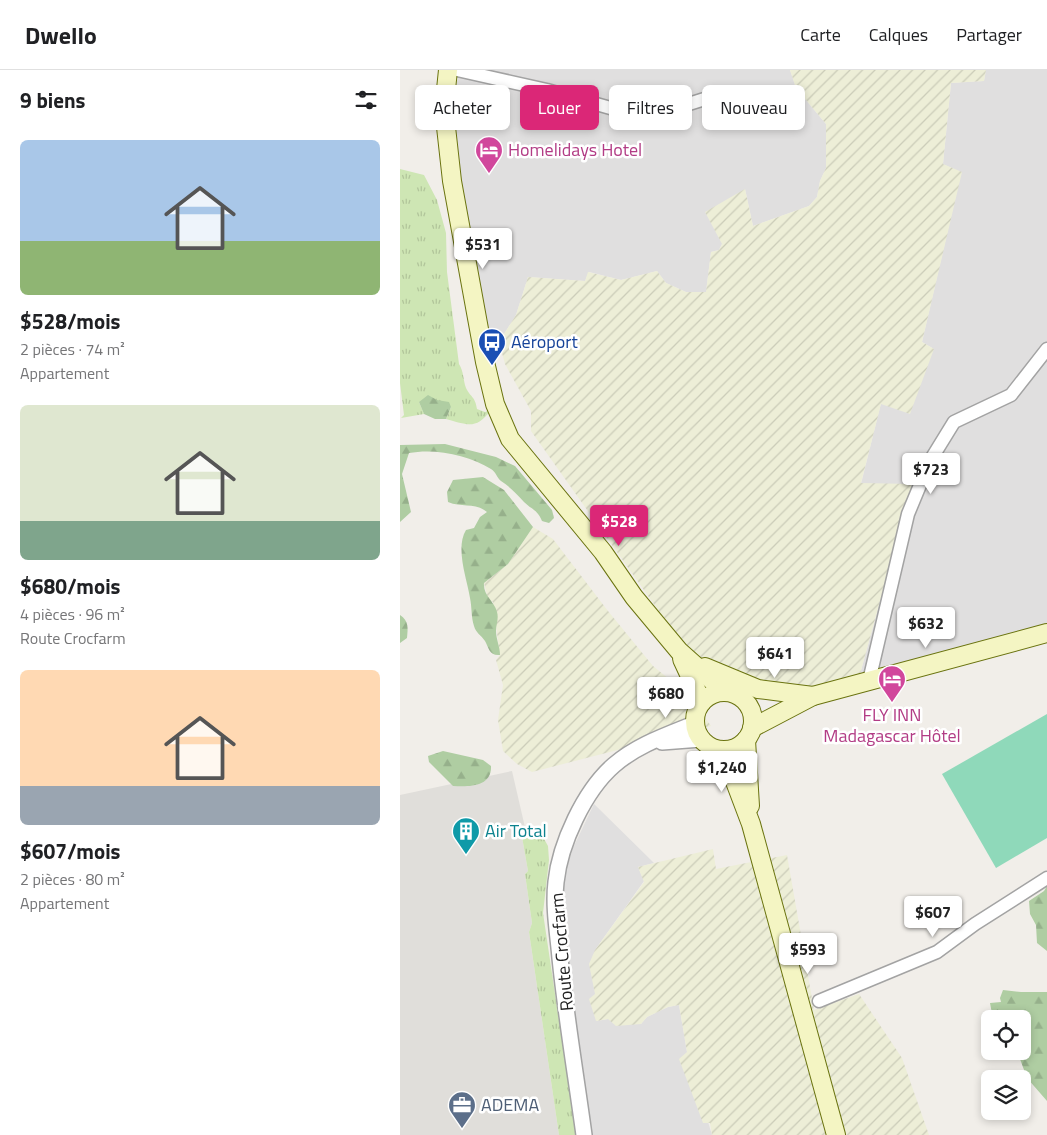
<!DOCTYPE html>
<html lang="fr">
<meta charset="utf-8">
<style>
body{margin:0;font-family:"Titillium Web",sans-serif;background:#f6f6f6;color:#202124;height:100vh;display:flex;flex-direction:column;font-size:19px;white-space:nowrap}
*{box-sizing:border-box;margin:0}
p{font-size:16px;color:#757577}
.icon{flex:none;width:28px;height:28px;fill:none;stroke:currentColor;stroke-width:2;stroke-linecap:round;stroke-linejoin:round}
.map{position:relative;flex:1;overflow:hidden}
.side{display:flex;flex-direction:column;background:#fff;width:400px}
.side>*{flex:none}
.top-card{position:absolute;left:15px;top:15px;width:475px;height:45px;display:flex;gap:10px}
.controls{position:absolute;left:581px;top:940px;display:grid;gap:10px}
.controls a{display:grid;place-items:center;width:50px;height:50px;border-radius:8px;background:#fff;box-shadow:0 2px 8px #0003;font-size:25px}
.price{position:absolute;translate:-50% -42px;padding:0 11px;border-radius:5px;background:#fff;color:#222;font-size:16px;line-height:32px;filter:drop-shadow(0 1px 2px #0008)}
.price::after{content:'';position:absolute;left:50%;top:30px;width:15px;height:11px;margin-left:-8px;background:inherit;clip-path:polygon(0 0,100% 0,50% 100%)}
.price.on{background:#db2777;color:#fff}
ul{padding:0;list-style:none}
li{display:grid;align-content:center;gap:10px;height:265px;padding:0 20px}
li span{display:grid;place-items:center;height:155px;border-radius:8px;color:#555}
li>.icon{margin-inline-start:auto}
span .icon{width:90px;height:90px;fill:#fffc;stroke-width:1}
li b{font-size:21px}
h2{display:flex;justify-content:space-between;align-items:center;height:60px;padding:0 20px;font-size:21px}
.chip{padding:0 18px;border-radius:8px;background:#fff;box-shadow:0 2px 8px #0003;font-size:18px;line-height:45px}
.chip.on{background:#db2777;color:#fff}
header{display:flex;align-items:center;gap:30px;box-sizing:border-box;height:70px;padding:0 25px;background:#fff;border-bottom:1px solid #e0e0e0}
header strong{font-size:24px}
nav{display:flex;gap:28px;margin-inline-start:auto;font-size:18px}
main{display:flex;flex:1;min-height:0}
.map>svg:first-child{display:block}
.residential{fill:#e0dfdf}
.airport{fill:#e0deda}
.farmland{fill:url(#farmland-furrows)}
.grass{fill:url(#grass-tufts)}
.forest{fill:url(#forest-firs)}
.pitch{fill:#8fd9ba}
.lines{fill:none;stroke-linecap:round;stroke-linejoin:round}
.minor-casing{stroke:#a3a3a3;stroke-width:15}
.tertiary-casing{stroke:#a3a3a3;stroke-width:18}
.secondary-casing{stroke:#6a730f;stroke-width:20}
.minor{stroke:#fff;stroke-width:12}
.tertiary{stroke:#fff;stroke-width:15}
.secondary{stroke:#f4f5c3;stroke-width:18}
.labels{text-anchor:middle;stroke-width:5;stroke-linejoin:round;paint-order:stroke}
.hotel-label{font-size:18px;fill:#b23c85;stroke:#fff;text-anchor:start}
.transit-label{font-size:18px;fill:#164399;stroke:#fff;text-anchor:start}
.culture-label{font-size:18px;fill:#0d838f;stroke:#fff;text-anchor:start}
.street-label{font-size:18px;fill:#222;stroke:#fff}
.service-label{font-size:18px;fill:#4e5e75;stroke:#fff;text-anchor:start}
</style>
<header>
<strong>Dwello</strong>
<nav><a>Carte</a><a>Calques</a><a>Partager</a></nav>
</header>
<main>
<section class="side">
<h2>9 biens<svg class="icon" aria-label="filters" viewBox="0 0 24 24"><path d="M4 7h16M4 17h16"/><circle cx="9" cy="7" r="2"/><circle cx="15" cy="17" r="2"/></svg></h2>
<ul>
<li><span style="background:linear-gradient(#a9c7e8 65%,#8fb573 0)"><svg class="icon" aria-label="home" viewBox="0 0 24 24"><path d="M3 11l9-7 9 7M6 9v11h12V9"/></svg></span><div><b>$528/mois</b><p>2 pièces · 74 m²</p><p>Appartement</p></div></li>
<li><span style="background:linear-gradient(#dfe7d0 75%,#7fa58c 0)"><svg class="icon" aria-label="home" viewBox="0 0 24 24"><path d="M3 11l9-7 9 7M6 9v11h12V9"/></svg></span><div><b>$680/mois</b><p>4 pièces · 96 m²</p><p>Route Crocfarm</p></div></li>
<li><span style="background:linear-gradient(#ffd9b3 75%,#9aa5b1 0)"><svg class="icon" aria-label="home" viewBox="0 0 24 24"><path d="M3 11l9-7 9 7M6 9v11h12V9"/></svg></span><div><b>$607/mois</b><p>2 pièces · 80 m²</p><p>Appartement</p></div></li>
</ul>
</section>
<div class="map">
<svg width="647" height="1065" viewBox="0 0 647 1065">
<defs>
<pattern id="farmland-furrows" width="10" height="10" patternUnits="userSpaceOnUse" patternTransform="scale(1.25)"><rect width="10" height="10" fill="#edeed7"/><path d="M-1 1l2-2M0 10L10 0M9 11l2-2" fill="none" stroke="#cbccb8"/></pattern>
<pattern id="grass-tufts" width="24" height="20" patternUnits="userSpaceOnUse" patternTransform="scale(1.25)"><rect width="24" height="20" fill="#cee6b4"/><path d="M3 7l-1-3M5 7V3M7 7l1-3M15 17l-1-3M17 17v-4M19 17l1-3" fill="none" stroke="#b1c59a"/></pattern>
<pattern id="forest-firs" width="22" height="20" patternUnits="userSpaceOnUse" patternTransform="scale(1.25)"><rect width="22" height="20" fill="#afcda2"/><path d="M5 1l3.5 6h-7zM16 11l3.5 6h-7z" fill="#96b08b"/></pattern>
</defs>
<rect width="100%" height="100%" fill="#f1eee9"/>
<!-- residential -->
<g class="residential">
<polygon points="59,0 390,0 396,18 426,54 426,98 420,111 417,127 409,136 353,156 345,119 322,174 319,180 311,182 306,222 286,222 266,213 257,201 221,210 189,202 185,211 128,207 116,245 99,272 86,265 53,63 52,41"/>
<polygon points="586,0 647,0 647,554 459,608 512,414 461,414 481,333 534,279 522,272 561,103 543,94 551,13 584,11"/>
<polygon points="194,734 254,793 238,797 244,811 195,880 197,951 208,949 241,954 247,947 268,937 279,935 287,982 312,1065 192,1065 163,860 163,811 173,778"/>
</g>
<!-- airport -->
<polygon class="airport" points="112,701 127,766 122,767 128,801 125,804 132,853 129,862 159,1065 0,1065 0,725"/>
<!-- farmland -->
<g class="farmland">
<polygon points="390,0 586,0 584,11 551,13 543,94 562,102 522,272 534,279 510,344 481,334 461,413 512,414 459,608 413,618 371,618 321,601 297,587 278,568 131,361 131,341 105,294 99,272 116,245 128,207 185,211 188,202 221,210 257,201 266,213 286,222 306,222 311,182 319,180 322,174 305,142 345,119 353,156 409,136 417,127 420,111 426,98 426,54 396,18"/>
<polygon points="133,457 153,469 208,541 253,596 301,635 301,642 311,656 132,702 117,694 103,681 98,650 103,615 96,590 100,585 98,571 93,532 88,529 84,513 108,494"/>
<polygon points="313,779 316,799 387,785 414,940 459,924 502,988 529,1065 312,1065 310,1053 303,1053 279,989 287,982 279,935 268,937 247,947 241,954 216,956 208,949 196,951 189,929 195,924 189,894 195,880 244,812 238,797"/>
</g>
<!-- grass -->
<g class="grass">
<path d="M 0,99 L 24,105 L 37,130 L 46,163 L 47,202 L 59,294 C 64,302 63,310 66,318 C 71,328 75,326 77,339 L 85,342 L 91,340 C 76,360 68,355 46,349 L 51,337 L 19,332 L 24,344 L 1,348 L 4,345 L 0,313 Z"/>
<polygon points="127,766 143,767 148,776 149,790 143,843 176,1065 159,1065 129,862 132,853 125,804 128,801 122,767"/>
</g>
<!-- forest -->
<g class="forest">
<polygon points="28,325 37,330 49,332 51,337 46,349 35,349 24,344 19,332"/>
<path d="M 45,374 L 96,387 L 115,396 L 152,440 L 154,448 L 149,453 L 142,451 C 137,439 132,440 124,432 C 116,423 110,417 101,411 C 97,408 96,402 91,399 C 69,385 35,378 9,383 L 2,404 L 11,442 L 0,452 L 0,375 Z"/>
<path d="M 83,407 L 104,420 L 133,457 L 108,494 L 84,513 C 83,526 94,530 97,542 C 99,549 96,554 96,561 C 96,569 100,577 100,585 C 89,586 89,578 85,571 C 81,565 76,563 74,556 C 71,547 72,537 70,528 C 67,509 55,478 66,460 L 74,458 L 80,447 L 87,442 C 75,432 62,438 48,432 L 47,422 L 53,410 Z"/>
<path d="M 0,545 C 9,551 8,558 7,568 L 0,573 Z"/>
<path d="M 43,681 L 83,690 L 91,696 C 92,717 69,717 53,716 L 29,692 L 28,686 Z"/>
<polygon points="647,816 647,881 637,873 636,855 630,844 629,831 644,821"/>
<polygon points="603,920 621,922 647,922 647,1031 627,1008 617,981 622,981 622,949 593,949 590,933 601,932 600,928"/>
</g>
<!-- pitch -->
<polygon class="pitch" points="647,644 647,768 596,798 542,704"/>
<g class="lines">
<!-- minor casing -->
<g class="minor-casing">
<g id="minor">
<polyline points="57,0 147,20 235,45 254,45 314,26"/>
<polyline points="469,611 508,444 530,391 554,352 611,325 647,279"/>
<polyline points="419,931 537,882 575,854 647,808"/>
</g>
</g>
<!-- tertiary casing -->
<g class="tertiary-casing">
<g id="tertiary">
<polyline points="262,672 301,669"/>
<path d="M 184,1065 C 176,1006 166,947 160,888 C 158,864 153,837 156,812 C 160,774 184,721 214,695 C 237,675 267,665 294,654"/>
</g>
</g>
<!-- secondary casing -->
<g class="secondary-casing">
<g id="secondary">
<polyline points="48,0 44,39 52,111 85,292 95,334 110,369 203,482 234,527 279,581 325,622"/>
<polyline points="282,589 302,632"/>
<polyline points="305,597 358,619 413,626"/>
<circle cx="324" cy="651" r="29"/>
<polyline points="352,658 413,626 647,563"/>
<polyline points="346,670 350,736"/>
<polyline points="323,680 351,754 436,1065"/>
</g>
</g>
<!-- minor -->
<use href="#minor" class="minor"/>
<!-- tertiary -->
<use href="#tertiary" class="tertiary"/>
<!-- secondary -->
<use href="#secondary" class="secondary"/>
</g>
<!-- icons -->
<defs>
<g id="hotel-pin" transform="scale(1.4375)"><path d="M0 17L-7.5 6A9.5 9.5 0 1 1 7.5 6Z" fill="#d1479c" stroke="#fff"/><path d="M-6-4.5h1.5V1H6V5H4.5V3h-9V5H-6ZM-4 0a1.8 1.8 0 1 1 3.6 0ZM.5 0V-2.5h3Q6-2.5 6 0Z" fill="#fff"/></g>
<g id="bus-pin" transform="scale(1.4375)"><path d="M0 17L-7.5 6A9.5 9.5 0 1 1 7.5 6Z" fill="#1a4fb4" stroke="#fff"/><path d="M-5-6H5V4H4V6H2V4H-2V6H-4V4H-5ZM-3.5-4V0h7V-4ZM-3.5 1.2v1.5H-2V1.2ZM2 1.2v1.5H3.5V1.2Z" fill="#fff"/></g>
<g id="building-pin" transform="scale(1.4375)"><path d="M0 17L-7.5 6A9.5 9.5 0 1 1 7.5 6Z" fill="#0f9aa8" stroke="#fff"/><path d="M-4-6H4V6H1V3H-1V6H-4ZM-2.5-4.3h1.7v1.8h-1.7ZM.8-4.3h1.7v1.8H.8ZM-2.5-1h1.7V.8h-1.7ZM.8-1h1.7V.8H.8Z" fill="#fff"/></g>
<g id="office-pin" transform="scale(1.4375)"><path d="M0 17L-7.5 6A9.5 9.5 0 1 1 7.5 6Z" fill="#5c6f8a" stroke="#fff"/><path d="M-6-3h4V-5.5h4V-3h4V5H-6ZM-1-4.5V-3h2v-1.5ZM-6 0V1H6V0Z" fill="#fff"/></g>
</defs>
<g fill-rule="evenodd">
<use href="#hotel-pin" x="89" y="80"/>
<use href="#bus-pin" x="92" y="272"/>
<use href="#hotel-pin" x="492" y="609"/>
<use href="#building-pin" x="66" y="761"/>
<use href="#office-pin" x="62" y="1035"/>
</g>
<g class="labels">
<!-- hotel labels -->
<g class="hotel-label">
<text x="108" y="86">Homelidays Hotel</text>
<text x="492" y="651" text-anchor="middle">FLY INN<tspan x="492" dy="21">Madagascar Hôtel</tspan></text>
</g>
<!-- transit labels -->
<g class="transit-label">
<text x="111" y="278">Aéroport</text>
</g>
<!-- culture labels -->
<g class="culture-label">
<text x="85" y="767">Air Total</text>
</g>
<!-- street labels -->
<g class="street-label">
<text transform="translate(162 882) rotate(-95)" y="6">Route Crocfarm</text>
</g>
<!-- service labels -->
<g class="service-label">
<text x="81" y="1041">ADEMA</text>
</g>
</g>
</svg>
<div class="controls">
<a><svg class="icon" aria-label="locate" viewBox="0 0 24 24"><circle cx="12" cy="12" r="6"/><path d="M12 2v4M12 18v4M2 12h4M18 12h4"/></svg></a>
<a><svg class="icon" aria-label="layers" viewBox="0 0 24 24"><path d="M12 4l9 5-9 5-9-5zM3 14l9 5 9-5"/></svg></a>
</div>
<b class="price" style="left:83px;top:200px">$531</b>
<b class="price" style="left:531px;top:425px">$723</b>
<b class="price on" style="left:219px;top:477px">$528</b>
<b class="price" style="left:526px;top:579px">$632</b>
<b class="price" style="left:375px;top:609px">$641</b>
<b class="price" style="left:266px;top:649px">$680</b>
<b class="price" style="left:322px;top:723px">$1,240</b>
<b class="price" style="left:533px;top:868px">$607</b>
<b class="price" style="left:408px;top:905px">$593</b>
<div class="top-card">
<a class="chip">Acheter</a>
<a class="chip on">Louer</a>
<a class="chip">Filtres</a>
<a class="chip">Nouveau</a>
</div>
</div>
</main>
